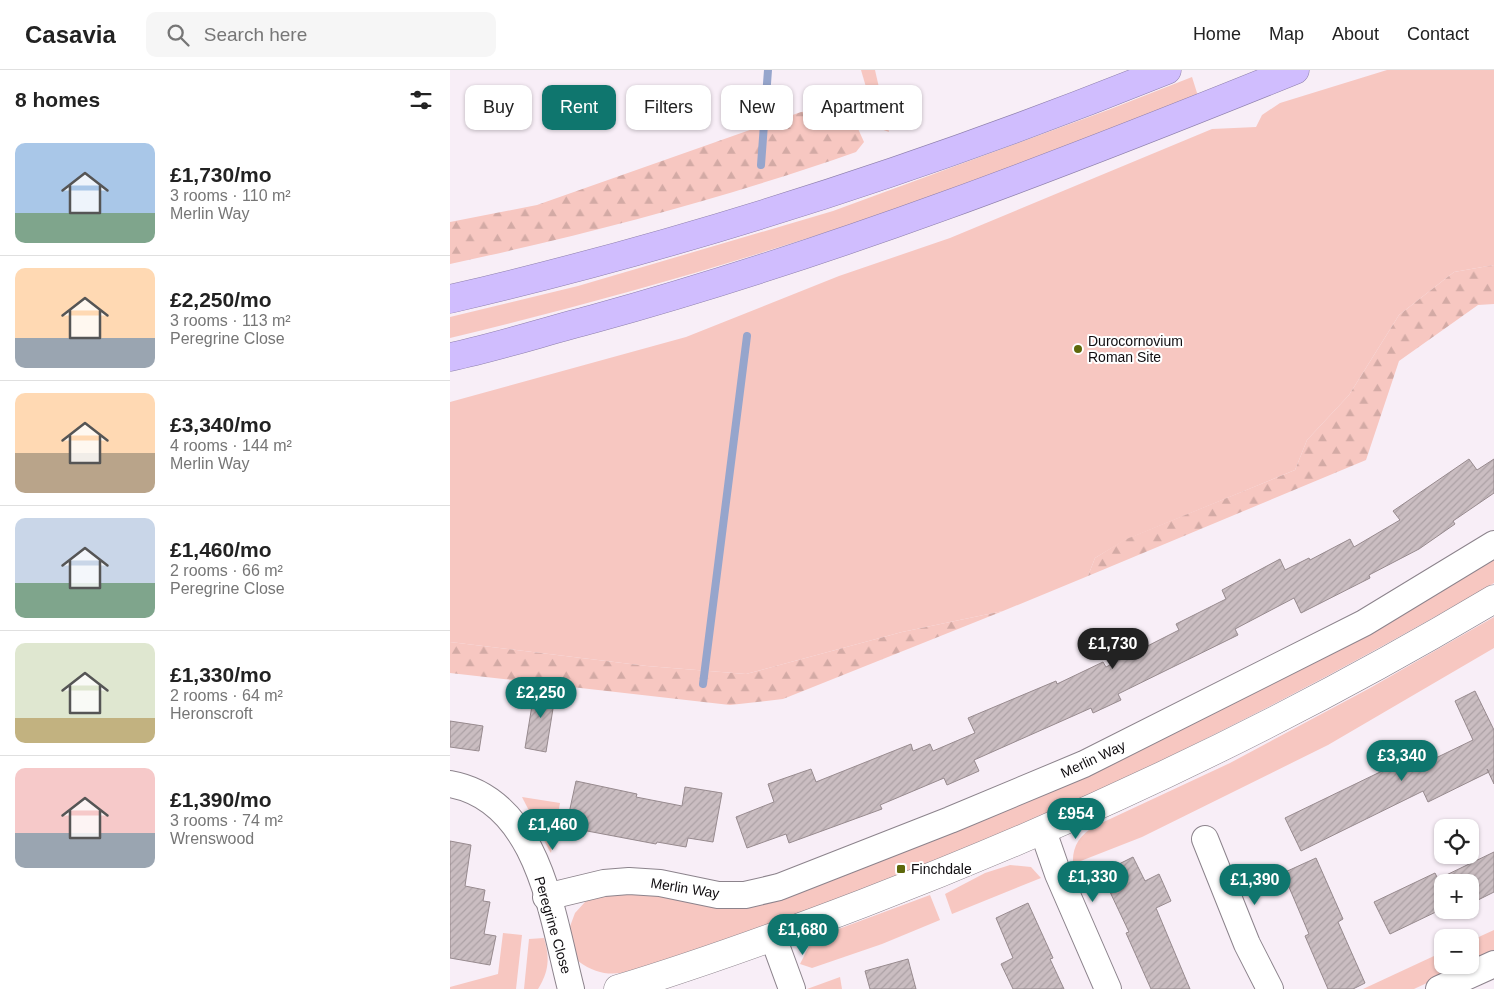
<!DOCTYPE html>
<meta charset="utf-8">
<style>
body{margin:0;font-family:Helvetica,sans-serif;background:#f6f6f6;color:#222;height:100vh;display:flex;flex-direction:column;font-size:19px;white-space:nowrap}
*{box-sizing:border-box;margin:0}
p{font-size:16px;color:#767676}
.icon{flex:none;width:28px;height:28px;fill:none;stroke:currentColor;stroke-width:2;stroke-linecap:round;stroke-linejoin:round}
.map{position:relative;flex:1;overflow:hidden}
.sheet{display:flex;flex-direction:column;background:#fff;width:450px}
.sheet>*{flex:none}
.hud{position:absolute;left:15px;top:15px;width:475px;height:45px;display:flex;gap:10px}
.fabs{position:absolute;left:984px;top:749px;display:grid;gap:10px}
.fabs a{display:grid;place-items:center;width:45px;height:45px;border-radius:10px;background:#fff;box-shadow:0 1px 4px #0004;font-size:25px}
.price{position:absolute;translate:-50% -42px;padding:0 11px;border-radius:18px;background:#0f766e;color:#fff;font-size:16px;line-height:32px;filter:drop-shadow(0 1px 2px #0008)}
.price::after{content:'';position:absolute;left:50%;top:30px;width:15px;height:11px;margin-left:-8px;background:inherit;clip-path:polygon(0 0,100% 0,50% 100%)}
.price.on{background:#222;color:#fff}
ul{padding:0;list-style:none}
li{display:flex;align-items:center;gap:15px;height:125px;padding:0 15px}
li+li{border-top:1px solid #e0e0e0}
li span{display:grid;place-items:center;flex:none;width:140px;height:100px;border-radius:10px;color:#555}
li>.icon{margin-inline-start:auto}
span .icon{width:60px;height:60px;fill:#fffc;stroke-width:1}
li b{font-size:21px}
h2{display:flex;justify-content:space-between;align-items:center;height:60px;padding:0 15px;font-size:21px}
.chip{padding:0 18px;border-radius:10px;background:#fff;box-shadow:0 1px 4px #0004;font-size:18px;line-height:45px}
.chip.on{background:#0f766e;color:#fff}
header{display:flex;align-items:center;gap:30px;box-sizing:border-box;height:70px;padding:0 25px;background:#fff;border-bottom:1px solid #e0e0e0}
header strong{font-size:24px}
nav{display:flex;gap:28px;margin-inline-start:auto;font-size:18px}
.search{width:350px;height:45px;background:#f6f6f6;display:flex;align-items:center;gap:12px;box-sizing:border-box;padding:0 18px;border-radius:10px;color:#767676;font-size:19px}
main{display:flex;flex:1;min-height:0}
.map>svg:first-child{display:block}
.grass{fill:#f7c7c1}
.forest{fill:url(#forest-firs)}
.lines{fill:none;stroke-linecap:round;stroke-linejoin:round}
.stream{stroke:#96a5cc;stroke-width:8}
.building{fill:url(#building-hatch);stroke:#978a8e}
.street-casing{stroke:#8c838c;stroke-width:28}
.secondary-casing{stroke:#8c838c;stroke-width:29}
.highway-casing{stroke:#8d7fab;stroke-width:29}
.street{stroke:#fff;stroke-width:26}
.secondary{stroke:#fff;stroke-width:28}
.highway{stroke:#d0bdfe;stroke-width:28}
.poi-dot{fill:#5e680b;stroke:#fff;stroke-width:2}
.labels{text-anchor:middle;stroke-width:4;stroke-linejoin:round;paint-order:stroke}
.poi-label{font-size:14px;fill:#100d10;stroke:#fff;text-anchor:start}
.street-label{font-size:14px;fill:#100d10;stroke:#fff}
</style>
<header>
<strong>Casavia</strong>
<div class="search"><svg class="icon" aria-label="search" viewBox="0 0 24 24"><circle cx="10" cy="10" r="6"/><path d="M15 15l6 6"/></svg>Search here</div>
<nav><a>Home</a><a>Map</a><a>About</a><a>Contact</a></nav>
</header>
<main>
<section class="sheet">
<h2>8 homes<svg class="icon" aria-label="filters" viewBox="0 0 24 24"><path d="M4 7h16M4 17h16"/><circle cx="9" cy="7" r="2"/><circle cx="15" cy="17" r="2"/></svg></h2>
<ul>
<li><span style="background:linear-gradient(#a9c7e8 70%,#7fa58c 0)"><svg class="icon" aria-label="home" viewBox="0 0 24 24"><path d="M3 11l9-7 9 7M6 9v11h12V9"/></svg></span><div><b>£1,730/mo</b><p>3 rooms · 110 m²</p><p>Merlin Way</p></div></li>
<li><span style="background:linear-gradient(#ffd9b3 70%,#9aa5b1 0)"><svg class="icon" aria-label="home" viewBox="0 0 24 24"><path d="M3 11l9-7 9 7M6 9v11h12V9"/></svg></span><div><b>£2,250/mo</b><p>3 rooms · 113 m²</p><p>Peregrine Close</p></div></li>
<li><span style="background:linear-gradient(#ffd9b3 60%,#b9a48a 0)"><svg class="icon" aria-label="home" viewBox="0 0 24 24"><path d="M3 11l9-7 9 7M6 9v11h12V9"/></svg></span><div><b>£3,340/mo</b><p>4 rooms · 144 m²</p><p>Merlin Way</p></div></li>
<li><span style="background:linear-gradient(#c9d6e8 65%,#7fa58c 0)"><svg class="icon" aria-label="home" viewBox="0 0 24 24"><path d="M3 11l9-7 9 7M6 9v11h12V9"/></svg></span><div><b>£1,460/mo</b><p>2 rooms · 66 m²</p><p>Peregrine Close</p></div></li>
<li><span style="background:linear-gradient(#dfe7d0 75%,#c2b280 0)"><svg class="icon" aria-label="home" viewBox="0 0 24 24"><path d="M3 11l9-7 9 7M6 9v11h12V9"/></svg></span><div><b>£1,330/mo</b><p>2 rooms · 64 m²</p><p>Heronscroft</p></div></li>
<li><span style="background:linear-gradient(#f6c9c9 65%,#9aa5b1 0)"><svg class="icon" aria-label="home" viewBox="0 0 24 24"><path d="M3 11l9-7 9 7M6 9v11h12V9"/></svg></span><div><b>£1,390/mo</b><p>3 rooms · 74 m²</p><p>Wrenswood</p></div></li>
</ul>
</section>
<div class="map">
<svg width="1044" height="919" viewBox="0 0 1044 919">
<defs>
<pattern id="forest-firs" width="22" height="20" patternUnits="userSpaceOnUse" patternTransform="scale(1.25)"><rect width="22" height="20" fill="#f7c7c1"/><path d="M5 1l3.5 6h-7zM16 11l3.5 6h-7z" fill="#d3aaa5"/></pattern>
<pattern id="building-hatch" width="6" height="6" patternUnits="userSpaceOnUse" patternTransform="scale(1.25)"><rect width="6" height="6" fill="#cabdc1"/><path d="M-1 1l2-2M0 6l6-6M5 7l2-2" fill="none" stroke="#aca1a5"/></pattern>
</defs>
<rect width="100%" height="100%" fill="#f8eef7"/>
<!-- grass -->
<g class="grass">
<polygon points="411,0 425,0 439,62 428,58"/>
<polygon points="937,0 1044,0 1044,195 1004,202 949,245 899,325 857,370 845,400 675,470 645,488 638,506 553,541 452,562 296,604 197,596 0,572 0,332 236,267 389,206 500,168 762,59 806,57 812,45 830,33"/>
<path d="M 742,7 L 748,26 C 664,58 581,92 496,122 C 333,179 168,228 0,268 L 0,247 L 128,216 L 383,141 L 658,40 Z"/>
<path d="M 1044,487 L 1044,513 C 861,619 671,716 475,796 C 386,832 295,862 205,895 C 174,903 155,911 128,891 L 119,859 L 125,843 L 135,832 L 148,826 L 185,820 L 388,805 Z"/>
<path d="M 1044,547 L 1044,578 L 878,675 L 692,767 L 623,794 C 622,776 630,765 645,756 L 780,693 L 920,618 Z"/>
<polygon points="72,727 110,733 101,783 99,780"/>
<polygon points="560,795 581,797 591,808 502,844 495,824 535,803"/>
<polygon points="480,825 490,850 432,874 362,898 350,894 359,876 367,867"/>
<polygon points="1044,860 1044,880 1020,892 1020,871"/>
<polygon points="53,863 72,865 66,919 0,919 0,917 48,904"/>
<path d="M 94,868 C 100,888 99,901 88,919 L 74,919 L 79,869 Z"/>
<polygon points="984,886 992,906 964,919 913,919"/>
<polygon points="390,907 392,919 357,919"/>
</g>
<!-- forest -->
<g class="forest">
<path d="M 388,39 L 405,52 L 414,72 L 406,82 C 272,129 139,164 0,194 L 0,152 L 87,135 L 351,42 Z"/>
<polygon points="1044,195 1044,234 1028,235 949,291 916,390 638,506 645,488 674,470 845,400 857,370 899,325 949,245 1004,202"/>
<polygon points="553,541 333,629 280,635 0,603 0,572 197,596 296,604 452,562"/>
</g>
<g class="lines">
<!-- stream -->
<g class="stream">
<polyline points="311,95 318,0"/>
<polyline points="253,614 297,266"/>
</g>
</g>
<!-- building -->
<g class="building">
<polygon points="1019,389 1027,400 1044,389 1044,423 1003,451 1005,454 969,479 919,505 920,508 851,543 844,528 785,559 788,565 668,624 671,630 643,643 641,638 524,690 529,701 497,715 494,708 430,735 432,739 339,773 336,764 297,778 286,747 324,732 318,714 361,699 366,712 461,674 463,681 480,674 483,681 525,663 518,648 606,611 607,614 653,592 656,597 729,560 726,554 776,529 772,520 830,489 835,500 859,488 860,490 900,469 904,477 950,450 943,441"/>
<polygon points="85,617 106,620 96,682 75,678"/>
<polygon points="1025,621 1044,660 1044,714 1037,699 1039,702 978,732 973,721 851,781 835,748 957,689 963,699 1023,670 1005,631"/>
<polygon points="0,651 33,656 29,681 0,677"/>
<polygon points="126,711 187,724 186,727 232,736 235,717 272,723 263,772 238,768 236,777 207,772 206,774 116,757"/>
<polygon points="0,771 21,775 15,816 35,820 33,831 40,832 34,864 46,866 40,895 0,888"/>
<polygon points="1044,782 1044,822 1020,834 1020,812 992,812 992,839 940,864 924,832 985,803 988,809"/>
<polygon points="683,787 695,811 709,804 721,831 706,838 740,919 701,919 676,863 679,862 651,803"/>
<polygon points="866,788 893,849 888,852 915,913 903,919 878,919 855,866 859,864 833,803"/>
<polygon points="578,833 603,888 600,889 614,919 563,919 551,894 563,888 546,848"/>
<polygon points="458,889 466,919 420,919 415,901"/>
</g>
<g class="lines">
<!-- street casing -->
<g class="street-casing">
<g id="street">
<path d="M 0,714 C 89,730 102,846 121,919"/>
<polyline points="593,761 608,804 658,919"/>
<polyline points="755,769 797,874 820,919"/>
<polyline points="96,827 154,813 179,811 210,813 268,825 295,825 329,817 500,750 634,694 914,553 1044,474"/>
<polyline points="323,867 342,919"/>
<polyline points="989,919 1044,894"/>
</g>
</g>
<!-- secondary casing -->
<g class="secondary-casing">
<path id="secondary" d="M 168,919 C 251,894 333,864 414,833 C 633,749 843,649 1044,529"/>
</g>
<!-- highway casing -->
<g class="highway-casing">
<g id="highway">
<path d="M 0,229 C 245,172 484,94 717,0"/>
<path d="M 0,287 C 48,277 96,261 143,249 C 383,183 615,93 845,0"/>
</g>
</g>
<!-- street -->
<use href="#street" class="street"/>
<!-- secondary -->
<use href="#secondary" class="secondary"/>
<!-- highway -->
<use href="#highway" class="highway"/>
</g>
<!-- markers -->
<g class="poi-dot">
<circle cx="628" cy="279" r="5"/>
<rect x="446" y="794" width="10" height="10" rx="2.5"/>
</g>
<g class="labels">
<!-- poi labels -->
<g class="poi-label">
<text x="638" y="276">Durocornovium<tspan x="638" dy="16">Roman Site</tspan></text>
<text x="461" y="804">Finchdale</text>
</g>
<!-- street labels -->
<g class="street-label">
<text transform="translate(643 689) rotate(-25)" y="5">Merlin Way</text>
<text transform="translate(235 818) rotate(9)" y="5">Merlin Way</text>
<text transform="translate(103 855) rotate(74)" y="5">Peregrine Close</text>
</g>
</g>
</svg>
<div class="fabs">
<a><svg class="icon" aria-label="locate" viewBox="0 0 24 24"><circle cx="12" cy="12" r="6"/><path d="M12 2v4M12 18v4M2 12h4M18 12h4"/></svg></a>
<a>+</a>
<a>−</a>
</div>
<b class="price on" style="left:663px;top:600px">£1,730</b>
<b class="price" style="left:91px;top:649px">£2,250</b>
<b class="price" style="left:952px;top:712px">£3,340</b>
<b class="price" style="left:626px;top:770px">£954</b>
<b class="price" style="left:103px;top:781px">£1,460</b>
<b class="price" style="left:643px;top:833px">£1,330</b>
<b class="price" style="left:805px;top:836px">£1,390</b>
<b class="price" style="left:353px;top:886px">£1,680</b>
<div class="hud">
<a class="chip">Buy</a>
<a class="chip on">Rent</a>
<a class="chip">Filters</a>
<a class="chip">New</a>
<a class="chip">Apartment</a>
</div>
</div>
</main>
